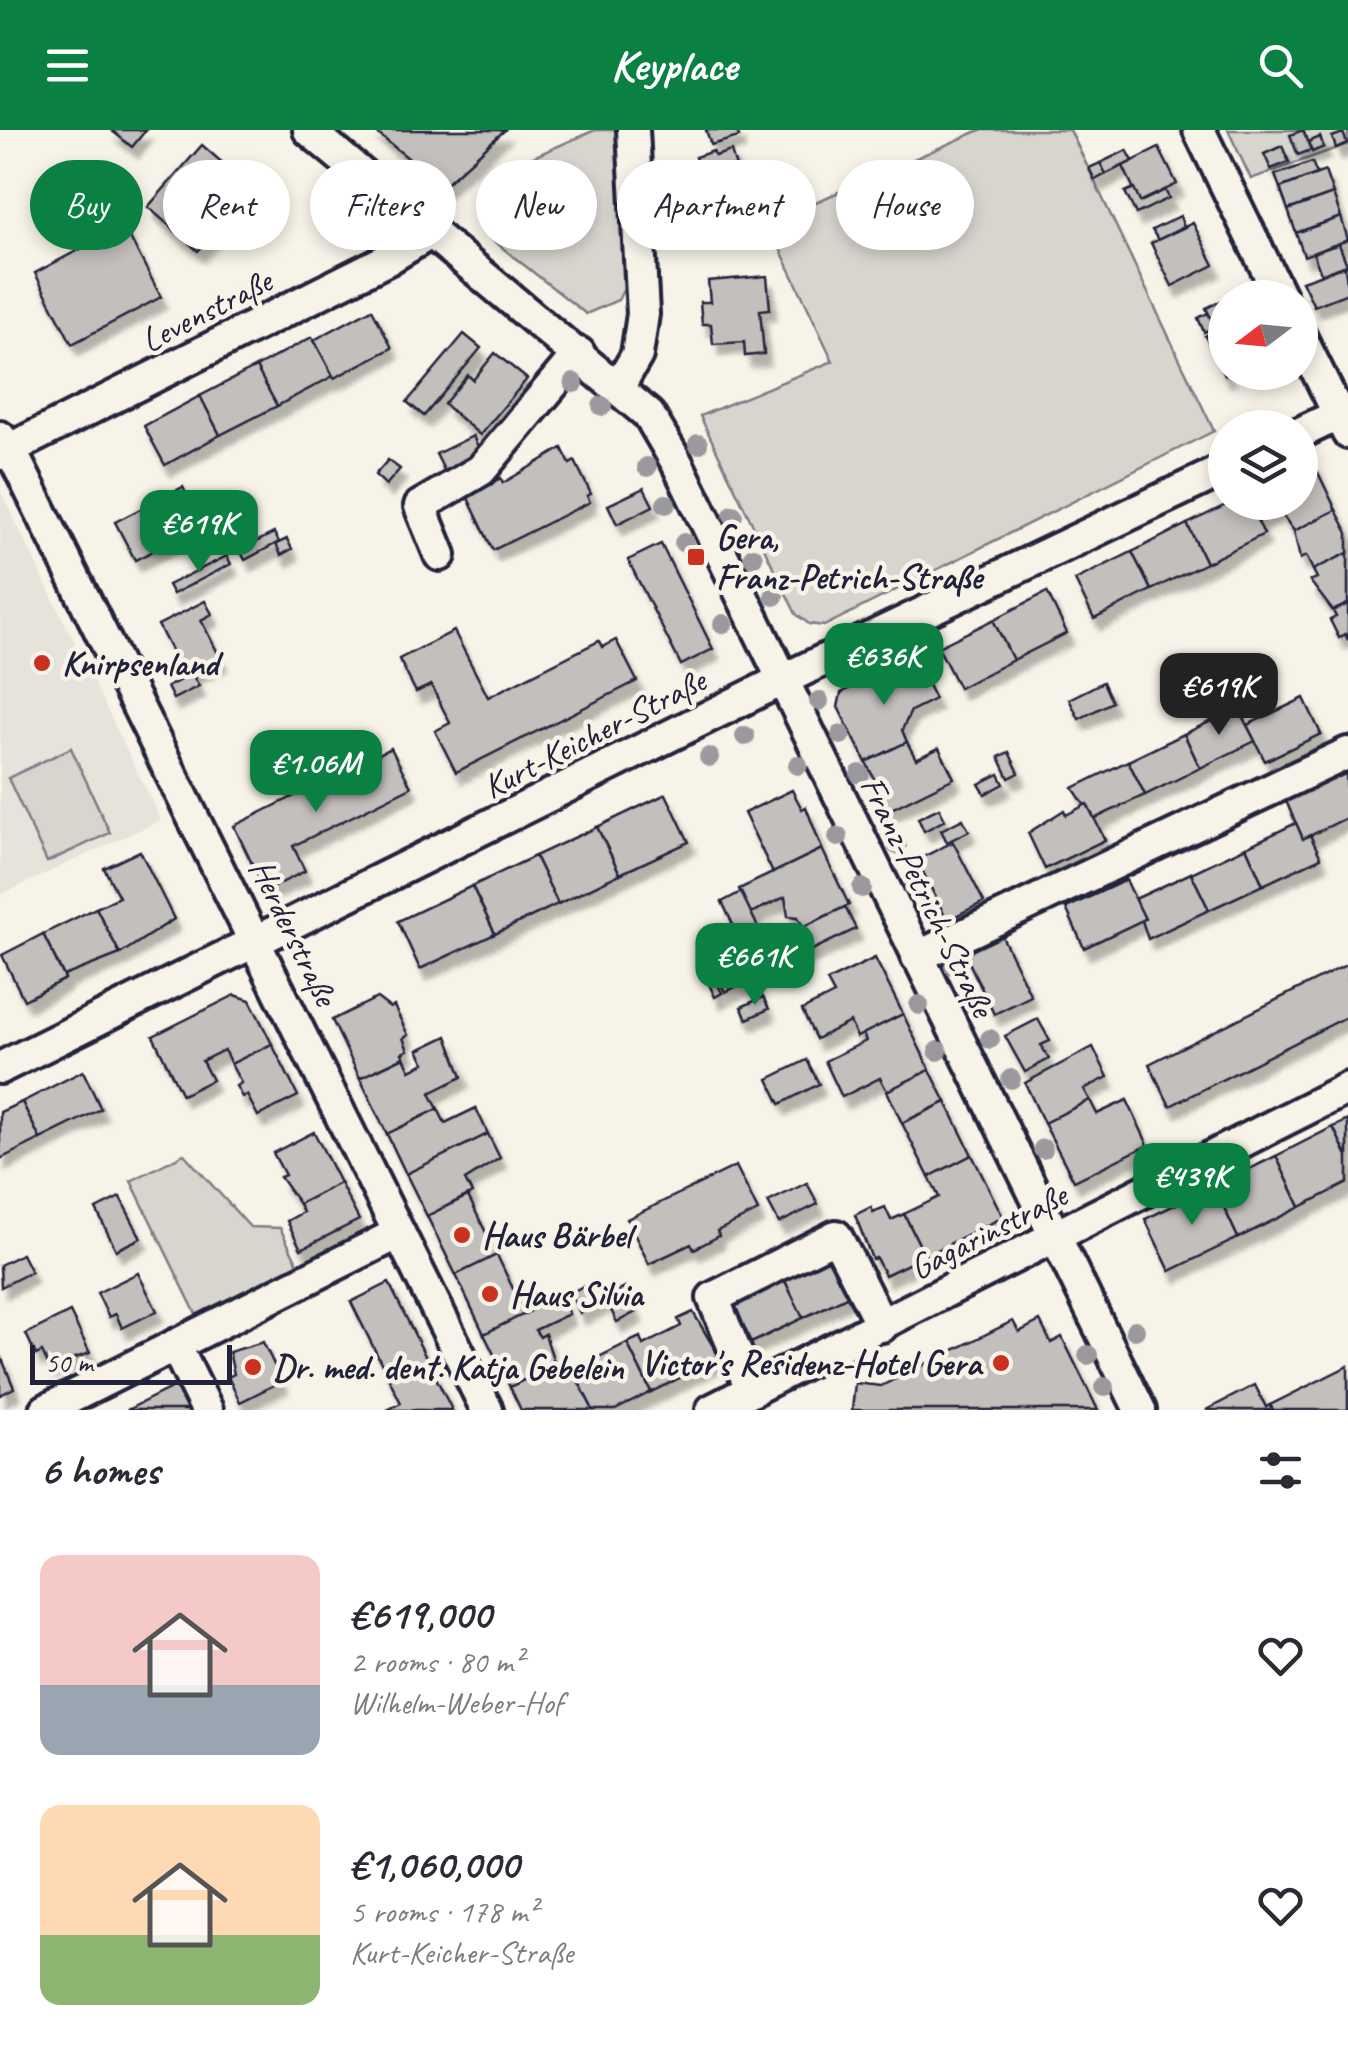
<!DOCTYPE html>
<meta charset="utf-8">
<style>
body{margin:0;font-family:Caveat,sans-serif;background:#f7f7f7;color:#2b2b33;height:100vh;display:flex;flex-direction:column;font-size:38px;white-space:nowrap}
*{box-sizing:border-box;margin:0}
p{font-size:32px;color:#7c7c81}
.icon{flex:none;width:55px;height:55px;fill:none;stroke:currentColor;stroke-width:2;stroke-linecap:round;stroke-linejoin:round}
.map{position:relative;height:1280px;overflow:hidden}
.side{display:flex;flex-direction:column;background:#fff;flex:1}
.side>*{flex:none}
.top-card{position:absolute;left:30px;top:30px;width:1290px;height:90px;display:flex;gap:20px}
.needle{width:65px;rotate:254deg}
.buttons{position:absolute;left:1208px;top:150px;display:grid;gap:20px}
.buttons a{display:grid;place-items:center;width:110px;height:110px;border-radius:50%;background:#fff;box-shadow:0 5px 15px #0003;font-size:50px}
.scale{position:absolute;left:30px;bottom:25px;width:202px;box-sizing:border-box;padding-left:10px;border:5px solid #22223b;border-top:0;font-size:28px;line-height:35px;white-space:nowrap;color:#22223b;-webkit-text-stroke:8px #f7f3e8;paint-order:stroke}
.price{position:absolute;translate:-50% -85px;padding:0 22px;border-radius:20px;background:#0b8043;color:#fff;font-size:32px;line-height:65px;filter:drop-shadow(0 2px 5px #0008)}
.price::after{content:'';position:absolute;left:50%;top:60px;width:30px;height:22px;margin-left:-15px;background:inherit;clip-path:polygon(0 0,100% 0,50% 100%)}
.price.current{background:#222;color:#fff}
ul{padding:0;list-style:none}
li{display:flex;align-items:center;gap:30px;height:250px;padding:0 40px}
li span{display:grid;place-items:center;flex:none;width:280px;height:200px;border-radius:20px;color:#555}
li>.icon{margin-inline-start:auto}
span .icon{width:120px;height:120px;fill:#fffc;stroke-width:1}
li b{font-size:42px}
h2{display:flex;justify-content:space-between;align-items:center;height:120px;padding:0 40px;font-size:42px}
.pill{padding:0 35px;border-radius:45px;background:#fff;box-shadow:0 5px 15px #0003;font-size:35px;line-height:90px}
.pill.current{background:#0b8043;color:#fff}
header{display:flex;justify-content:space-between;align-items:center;height:130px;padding:0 40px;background:#0b8043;color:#fff;font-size:45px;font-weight:700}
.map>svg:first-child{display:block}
.built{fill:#e7e3db}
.green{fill:#d8d5cf;stroke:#7d7c85;stroke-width:2.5}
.building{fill:#c2bfbd;stroke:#22223b;stroke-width:2.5;filter:url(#shadow)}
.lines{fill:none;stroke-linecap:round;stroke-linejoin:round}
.minor-casing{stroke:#22223b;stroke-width:38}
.minor{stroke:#f7f3e8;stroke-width:30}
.tree{fill:#9b999d}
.poi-dot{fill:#c8321e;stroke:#f7f3e8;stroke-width:4}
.labels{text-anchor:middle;stroke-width:9;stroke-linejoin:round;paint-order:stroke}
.street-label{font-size:35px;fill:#22223b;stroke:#f7f3e8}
.poi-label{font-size:35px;font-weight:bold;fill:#22223b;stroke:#f7f3e8;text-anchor:start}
</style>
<header><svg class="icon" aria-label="menu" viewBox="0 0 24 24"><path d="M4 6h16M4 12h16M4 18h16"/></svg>Keyplace<svg class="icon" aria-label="search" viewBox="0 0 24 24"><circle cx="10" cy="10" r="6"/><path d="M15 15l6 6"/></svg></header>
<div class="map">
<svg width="1348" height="1280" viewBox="0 0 1348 1280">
<defs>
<filter id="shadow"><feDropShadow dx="6" dy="11" stdDeviation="2.5" flood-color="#0004"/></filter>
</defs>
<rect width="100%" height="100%" fill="#f7f3e8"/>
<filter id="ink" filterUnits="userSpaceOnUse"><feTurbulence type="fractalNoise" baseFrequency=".01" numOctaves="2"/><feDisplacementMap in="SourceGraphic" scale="20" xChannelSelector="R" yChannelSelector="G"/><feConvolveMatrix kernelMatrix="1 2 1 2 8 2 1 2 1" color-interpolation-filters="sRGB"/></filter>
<g filter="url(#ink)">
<!-- built -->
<polygon class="built" points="0,360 161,690 0,765"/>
<!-- green -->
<g class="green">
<polygon points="595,0 619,0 628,151 618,170 586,184 490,108 484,83 475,75 533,27"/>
<polygon points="980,0 1070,0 1214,301 824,496 809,494 796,484 700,286 833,231 768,93"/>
<polygon points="1228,0 1348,0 1348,14 1251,49"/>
<polygon points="71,618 110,703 47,732 8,648"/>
<polygon points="184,1024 250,1097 280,1098 298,1134 197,1186 131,1051"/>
</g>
<!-- building -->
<g class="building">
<polygon points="111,0 146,0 132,17"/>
<polygon points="373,0 505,0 443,56"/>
<polygon points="706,0 737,0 739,7 711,15"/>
<polygon points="1303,0 1311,20 1298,25 1290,5"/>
<polygon points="1343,3 1347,13 1336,18 1332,7"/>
<polygon points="1320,7 1324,17 1312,22 1308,12"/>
<polygon points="202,15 267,72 251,91 235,78 198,121 148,77"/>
<polygon points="1282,16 1289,32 1271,39 1264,24"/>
<polygon points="1159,18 1177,54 1140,72 1123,36"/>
<polygon points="1127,20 1133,31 1106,44 1100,33"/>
<polygon points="713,21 715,26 731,21 740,50 751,47 756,65 707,79 695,27"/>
<polygon points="1312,32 1317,44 1280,58 1275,45"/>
<polygon points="1100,33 1106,44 1095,50 1089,38"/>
<polygon points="1325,41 1333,64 1288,80 1280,58"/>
<polygon points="1134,58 1140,72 1165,60 1169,68 1136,84 1125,62"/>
<polygon points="1333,64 1341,87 1296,103 1288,80"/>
<polygon points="1180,86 1184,97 1158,110 1152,100"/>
<polygon points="1341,87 1348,110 1304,126 1296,103"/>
<polygon points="1193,93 1214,135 1172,156 1151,113"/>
<polygon points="124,96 161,167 72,214 35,143"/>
<polygon points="1339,114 1347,135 1321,144 1313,123"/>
<polygon points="1345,136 1348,163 1314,176 1302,151"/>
<polygon points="767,146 770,179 760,180 764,224 745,226 744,212 713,214 711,194 702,194 700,172 710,172 708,151"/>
<polygon points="1225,169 1225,196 1217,201 1206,178"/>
<polygon points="372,179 392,218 334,248 314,210"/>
<polygon points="1208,183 1215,197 1204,202 1198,188"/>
<polygon points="1225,196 1225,242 1231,242 1225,245 1205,206"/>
<polygon points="464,204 481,218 424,286 407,272"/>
<polygon points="312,207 333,246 277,276 256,237"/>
<polygon points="495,223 527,249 480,305 444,274 468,245 473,250"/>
<polygon points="256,237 277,276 220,305 200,266"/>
<polygon points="200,266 220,305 165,335 144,296"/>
<polygon points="473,306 482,325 446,344 436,324"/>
<polygon points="562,318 570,334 575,331 591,364 587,366 590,372 493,420 466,364 501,348 503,353"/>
<polygon points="388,330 400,339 386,355 375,345"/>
<polygon points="1313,332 1336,380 1294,401 1278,379 1257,392 1248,372 1300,372 1300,339"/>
<polygon points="183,357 202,396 135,430 115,392"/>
<polygon points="644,358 653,376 617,394 608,375"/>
<polygon points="1232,372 1248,372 1264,404 1206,433 1187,394"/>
<polygon points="1336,380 1348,403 1348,423 1313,440 1306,426 1300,429 1294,401"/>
<polygon points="1187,394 1206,433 1151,460 1132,422"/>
<polygon points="274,403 279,412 245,430 240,420"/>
<polygon points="287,409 292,419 281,425 276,414"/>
<polygon points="661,414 713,519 681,535 628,430"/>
<polygon points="1132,422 1151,460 1094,489 1075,450"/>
<polygon points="1348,423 1348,474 1333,481 1310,451 1317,448 1313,440"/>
<polygon points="227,426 231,434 173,464 168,455"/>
<polygon points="1047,462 1067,503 1013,530 993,490"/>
<polygon points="205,471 212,484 201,490 221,529 185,547 158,495"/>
<polygon points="1348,474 1348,510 1345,504 1339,508 1330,490 1336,487 1333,481"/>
<polygon points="993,490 1013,530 959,558 938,517"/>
<polygon points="454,501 488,567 599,511 602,517 616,510 637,551 456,642 435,601 450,593 431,555 416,562 399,529"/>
<polygon points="914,527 935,569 911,581 902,600 907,612 866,632 838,577 841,563"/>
<polygon points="192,544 199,556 173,569 167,557"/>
<polygon points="1103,552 1112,572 1079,589 1069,569"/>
<polygon points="1304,568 1321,604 1265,631 1247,595"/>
<polygon points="1238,578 1255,611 1200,638 1184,604"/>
<polygon points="1184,604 1200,638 1145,665 1128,631"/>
<polygon points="907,612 916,629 939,618 954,648 889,680 866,632"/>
<polygon points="391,618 411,657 293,716 305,741 265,761 234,696"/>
<polygon points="1009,622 1019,643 1009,648 999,627"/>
<polygon points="1128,631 1145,665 1094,689 1073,658"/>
<polygon points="1346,643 1348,687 1303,709 1286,671"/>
<polygon points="999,644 1004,654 985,664 979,654"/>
<polygon points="792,660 802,679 806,677 822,719 773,743 744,683"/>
<polygon points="666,664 689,712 620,744 597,697"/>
<polygon points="1087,674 1105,710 1045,739 1028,703 1064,680 1066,685"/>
<polygon points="939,678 945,690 924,701 918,688"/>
<polygon points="963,689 969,701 947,712 941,700"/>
<polygon points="1296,693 1303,709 1310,705 1321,728 1263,755 1246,717"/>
<polygon points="597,697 620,744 558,774 535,726"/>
<polygon points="953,712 984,772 947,790 917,730"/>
<polygon points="1246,717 1263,755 1209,780 1191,743"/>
<polygon points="822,719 849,775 803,797 798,787 788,786 785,767 751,783 739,759"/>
<polygon points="140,721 174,789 120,824 96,778 119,767 104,738"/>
<polygon points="535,726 558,774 495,804 472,756"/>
<polygon points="1191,743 1209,780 1148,809 1135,769"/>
<polygon points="1126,750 1145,789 1084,818 1066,778"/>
<polygon points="472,756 495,804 420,839 398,791"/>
<polygon points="741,762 766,814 747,823 722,772"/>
<polygon points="845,777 856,799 725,862 715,840"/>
<polygon points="96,778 120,824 64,846 43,804"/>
<polygon points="43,804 65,849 24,870 2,825"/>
<polygon points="1001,804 1031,866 994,884 964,822"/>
<polygon points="875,828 903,884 857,907 850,892 816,909 802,880 834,864 827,851"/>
<polygon points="1348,834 1348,886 1170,976 1149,934"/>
<polygon points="714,847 722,863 715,867 707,850"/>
<polygon points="235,865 250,870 272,914 231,934 224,920 202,931 212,950 182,965 153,906"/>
<polygon points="763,867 769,879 747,889 741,877"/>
<polygon points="377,868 390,878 394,876 408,905 403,908 408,920 402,923 404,927 360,948 332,890"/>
<polygon points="903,884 930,940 887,961 880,948 842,967 825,931 866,911 863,904"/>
<polygon points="1038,889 1050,911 1041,915 1049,929 1025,942 1005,906"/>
<polygon points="447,906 462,947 430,963 438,979 387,1004 360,948 404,927 410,940 425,933 418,920"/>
<polygon points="272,914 298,966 258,986 247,965 242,967 236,956 241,953 231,934"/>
<polygon points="1093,917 1108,947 1084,959 1090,970 1044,993 1025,953"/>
<polygon points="807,930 819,954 780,974 768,949"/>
<polygon points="930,940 946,972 902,993 887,961"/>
<polygon points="83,941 101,979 40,1009 22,972"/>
<polygon points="1090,970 1097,984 1127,970 1148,1015 1074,1051 1044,993"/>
<polygon points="22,972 40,1009 0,1029 0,982"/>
<polygon points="946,972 972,1025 929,1047 902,993"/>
<polygon points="476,978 488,1004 406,1044 387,1004 438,979 445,993"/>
<polygon points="1348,990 1348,1028 1333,997"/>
<polygon points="1333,997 1348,1028 1348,1053 1300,1077 1276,1026"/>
<polygon points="314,1002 340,1053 299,1074 280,1047 285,1045 273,1023"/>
<polygon points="488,1004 500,1028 465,1050 472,1063 427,1086 406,1044"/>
<polygon points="972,1025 1003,1087 925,1126 904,1084 939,1067 929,1047"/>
<polygon points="1276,1026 1300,1077 1238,1108 1214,1056"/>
<polygon points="736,1036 758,1081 717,1101 719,1106 694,1119 691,1114 649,1134 627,1089"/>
<polygon points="340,1053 359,1090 301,1119 287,1091 303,1082 299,1074"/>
<polygon points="807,1053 818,1074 779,1093 768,1072"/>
<polygon points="1214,1056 1238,1108 1170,1141 1145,1089"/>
<polygon points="468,1066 497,1125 456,1145 427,1086"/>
<polygon points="120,1067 141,1108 116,1120 96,1079"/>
<polygon points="871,1077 873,1082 885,1077 891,1090 904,1084 925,1126 885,1145 876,1128 872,1129 855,1085"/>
<polygon points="836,1119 857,1162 803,1188 782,1145"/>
<polygon points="22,1124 31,1142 1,1157 0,1135"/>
<polygon points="497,1125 525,1184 484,1204 456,1145"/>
<polygon points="138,1143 157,1181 122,1198 116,1184 109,1187 97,1163"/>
<polygon points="782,1145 803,1188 749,1214 728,1171"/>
<polygon points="595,1150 606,1170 580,1183 570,1163"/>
<polygon points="389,1153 452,1280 387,1280 401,1273 351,1172"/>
<polygon points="625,1158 636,1182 617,1192 605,1168"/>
<polygon points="561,1166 569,1184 535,1200 540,1207 545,1204 555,1235 510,1257 484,1204"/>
<polygon points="70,1182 90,1223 49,1237 42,1222 36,1225 26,1204"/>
<polygon points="693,1182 720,1228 651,1262 627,1213 640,1207 643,1215 681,1196 678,1189"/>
<polygon points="1013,1191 1019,1202 1040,1191 1051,1213 1062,1207 1098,1280 852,1280 855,1253 881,1256"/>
<polygon points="263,1212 282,1251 240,1272 228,1247 234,1244 229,1222"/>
<polygon points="627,1213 651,1262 615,1280 593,1280 575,1245 585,1234"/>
<polygon points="0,1224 14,1258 0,1265"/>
<polygon points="555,1235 565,1251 575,1245 593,1280 521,1280 510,1257"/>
<polygon points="1348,1236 1348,1280 1273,1280 1270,1275"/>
<polygon points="1255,1255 1266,1277 1270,1275 1273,1280 1206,1280"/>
<polygon points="175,1256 187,1280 127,1280"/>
</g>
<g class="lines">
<!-- minor casing -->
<g class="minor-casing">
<g id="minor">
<polyline points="309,0 649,285 677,333 1140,1280"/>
<polyline points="1199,0 1281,168"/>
<polyline points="1300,206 1348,303"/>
<polyline points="619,256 637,225 643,184 633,0"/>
<polyline points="1300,303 1348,280"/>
<polyline points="0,307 11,321 487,1280"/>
<polyline points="0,324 388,129 432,102"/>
<polyline points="440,425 420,376 481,340 579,223"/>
<polyline points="917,827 1348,623"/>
<polyline points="0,938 780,551 1225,339"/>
<polyline points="175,1215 207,1280"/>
<polyline points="752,1261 713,1168 836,1106 882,1196"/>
<polyline points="46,1280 399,1103"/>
<polyline points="712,1280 1348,958"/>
</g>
</g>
<!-- minor -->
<use href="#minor" class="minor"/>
</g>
<!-- trees -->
<g class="tree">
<circle cx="574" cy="253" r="10"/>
<circle cx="602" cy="276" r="10"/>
<circle cx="698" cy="314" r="10"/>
<circle cx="647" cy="337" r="10"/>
<circle cx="666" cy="374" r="10"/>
<circle cx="733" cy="385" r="10"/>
<circle cx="684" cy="413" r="10"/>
<circle cx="753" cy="427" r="10"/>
<circle cx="774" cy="466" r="10"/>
<circle cx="723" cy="494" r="10"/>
<circle cx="819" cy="571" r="10"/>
<circle cx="841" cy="605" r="10"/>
<circle cx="745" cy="606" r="10"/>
<circle cx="709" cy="627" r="10"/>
<circle cx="798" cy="635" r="10"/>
<circle cx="860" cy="644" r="10"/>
<circle cx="838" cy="707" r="10"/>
<circle cx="897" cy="715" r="10"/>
<circle cx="862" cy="758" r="10"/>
<circle cx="914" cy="758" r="10"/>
<circle cx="954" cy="836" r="10"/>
<circle cx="973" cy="874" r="10"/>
<circle cx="919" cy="875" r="10"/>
<circle cx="990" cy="909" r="10"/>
<circle cx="938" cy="921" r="10"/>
<circle cx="1011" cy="949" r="10"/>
<circle cx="1043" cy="1019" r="10"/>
<circle cx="1135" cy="1200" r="10"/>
<circle cx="1088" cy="1225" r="10"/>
<circle cx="1104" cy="1257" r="10"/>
</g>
</g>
<!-- markers -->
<g class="poi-dot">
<rect x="686" y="417" width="20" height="20" rx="5"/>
<circle cx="42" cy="533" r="10"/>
<circle cx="462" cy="1105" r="10"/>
<circle cx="490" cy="1164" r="10"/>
<circle cx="1001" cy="1233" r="10"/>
<circle cx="253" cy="1237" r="10"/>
</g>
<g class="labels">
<!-- street labels -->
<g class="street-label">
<text transform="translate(206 180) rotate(-27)" y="12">Levenstraße</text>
<text transform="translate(594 603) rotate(-27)" y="12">Kurt-Keicher-Straße</text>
<text transform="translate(928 766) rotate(64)" y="12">Franz-Petrich-Straße</text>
<text transform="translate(294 802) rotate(64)" y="12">Herderstraße</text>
<text transform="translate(988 1101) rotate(-27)" y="12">Gagarinstraße</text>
</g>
<!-- poi labels -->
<g class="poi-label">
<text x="716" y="419">Gera,<tspan x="716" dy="40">Franz-Petrich-Straße</tspan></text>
<text x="62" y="545">Knirpsenland</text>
<text x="482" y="1117">Haus Bärbel</text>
<text x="510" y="1176">Haus Silvia</text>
<text x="981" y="1245" text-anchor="end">Victor's Residenz-Hotel Gera</text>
<text x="273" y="1249">Dr. med. dent. Katja Gebelein</text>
</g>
</g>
</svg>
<div class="buttons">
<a><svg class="needle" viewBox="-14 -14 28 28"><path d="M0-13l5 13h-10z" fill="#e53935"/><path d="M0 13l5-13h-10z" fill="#7c7c81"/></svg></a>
<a><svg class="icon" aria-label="layers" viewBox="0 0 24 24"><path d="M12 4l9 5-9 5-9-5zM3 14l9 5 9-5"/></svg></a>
</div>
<div class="scale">50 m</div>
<b class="price" style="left:199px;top:445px">€619K</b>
<b class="price" style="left:884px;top:578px">€636K</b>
<b class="price current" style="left:1219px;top:608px">€619K</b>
<b class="price" style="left:316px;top:685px">€1.06M</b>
<b class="price" style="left:755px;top:878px">€661K</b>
<b class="price" style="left:1192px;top:1098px">€439K</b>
<div class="top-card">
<a class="pill current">Buy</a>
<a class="pill">Rent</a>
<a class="pill">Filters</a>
<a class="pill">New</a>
<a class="pill">Apartment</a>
<a class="pill">House</a>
</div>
</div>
<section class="side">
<h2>6 homes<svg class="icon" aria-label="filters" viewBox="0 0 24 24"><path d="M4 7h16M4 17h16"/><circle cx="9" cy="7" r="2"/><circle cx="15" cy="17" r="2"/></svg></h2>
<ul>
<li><span style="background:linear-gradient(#f6c9c9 65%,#9aa5b1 0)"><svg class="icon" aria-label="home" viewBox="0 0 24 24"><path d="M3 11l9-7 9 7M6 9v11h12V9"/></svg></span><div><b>€619,000</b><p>2 rooms · 80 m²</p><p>Wilhelm-Weber-Hof</p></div><svg class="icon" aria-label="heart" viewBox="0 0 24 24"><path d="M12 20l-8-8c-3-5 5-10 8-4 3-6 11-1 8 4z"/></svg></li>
<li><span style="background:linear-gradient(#ffd9b3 65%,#8fb573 0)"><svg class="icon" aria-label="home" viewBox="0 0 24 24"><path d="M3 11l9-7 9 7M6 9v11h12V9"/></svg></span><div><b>€1,060,000</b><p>5 rooms · 178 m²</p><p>Kurt-Keicher-Straße</p></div><svg class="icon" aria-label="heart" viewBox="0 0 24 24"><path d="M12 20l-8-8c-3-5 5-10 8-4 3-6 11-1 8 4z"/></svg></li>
</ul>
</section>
